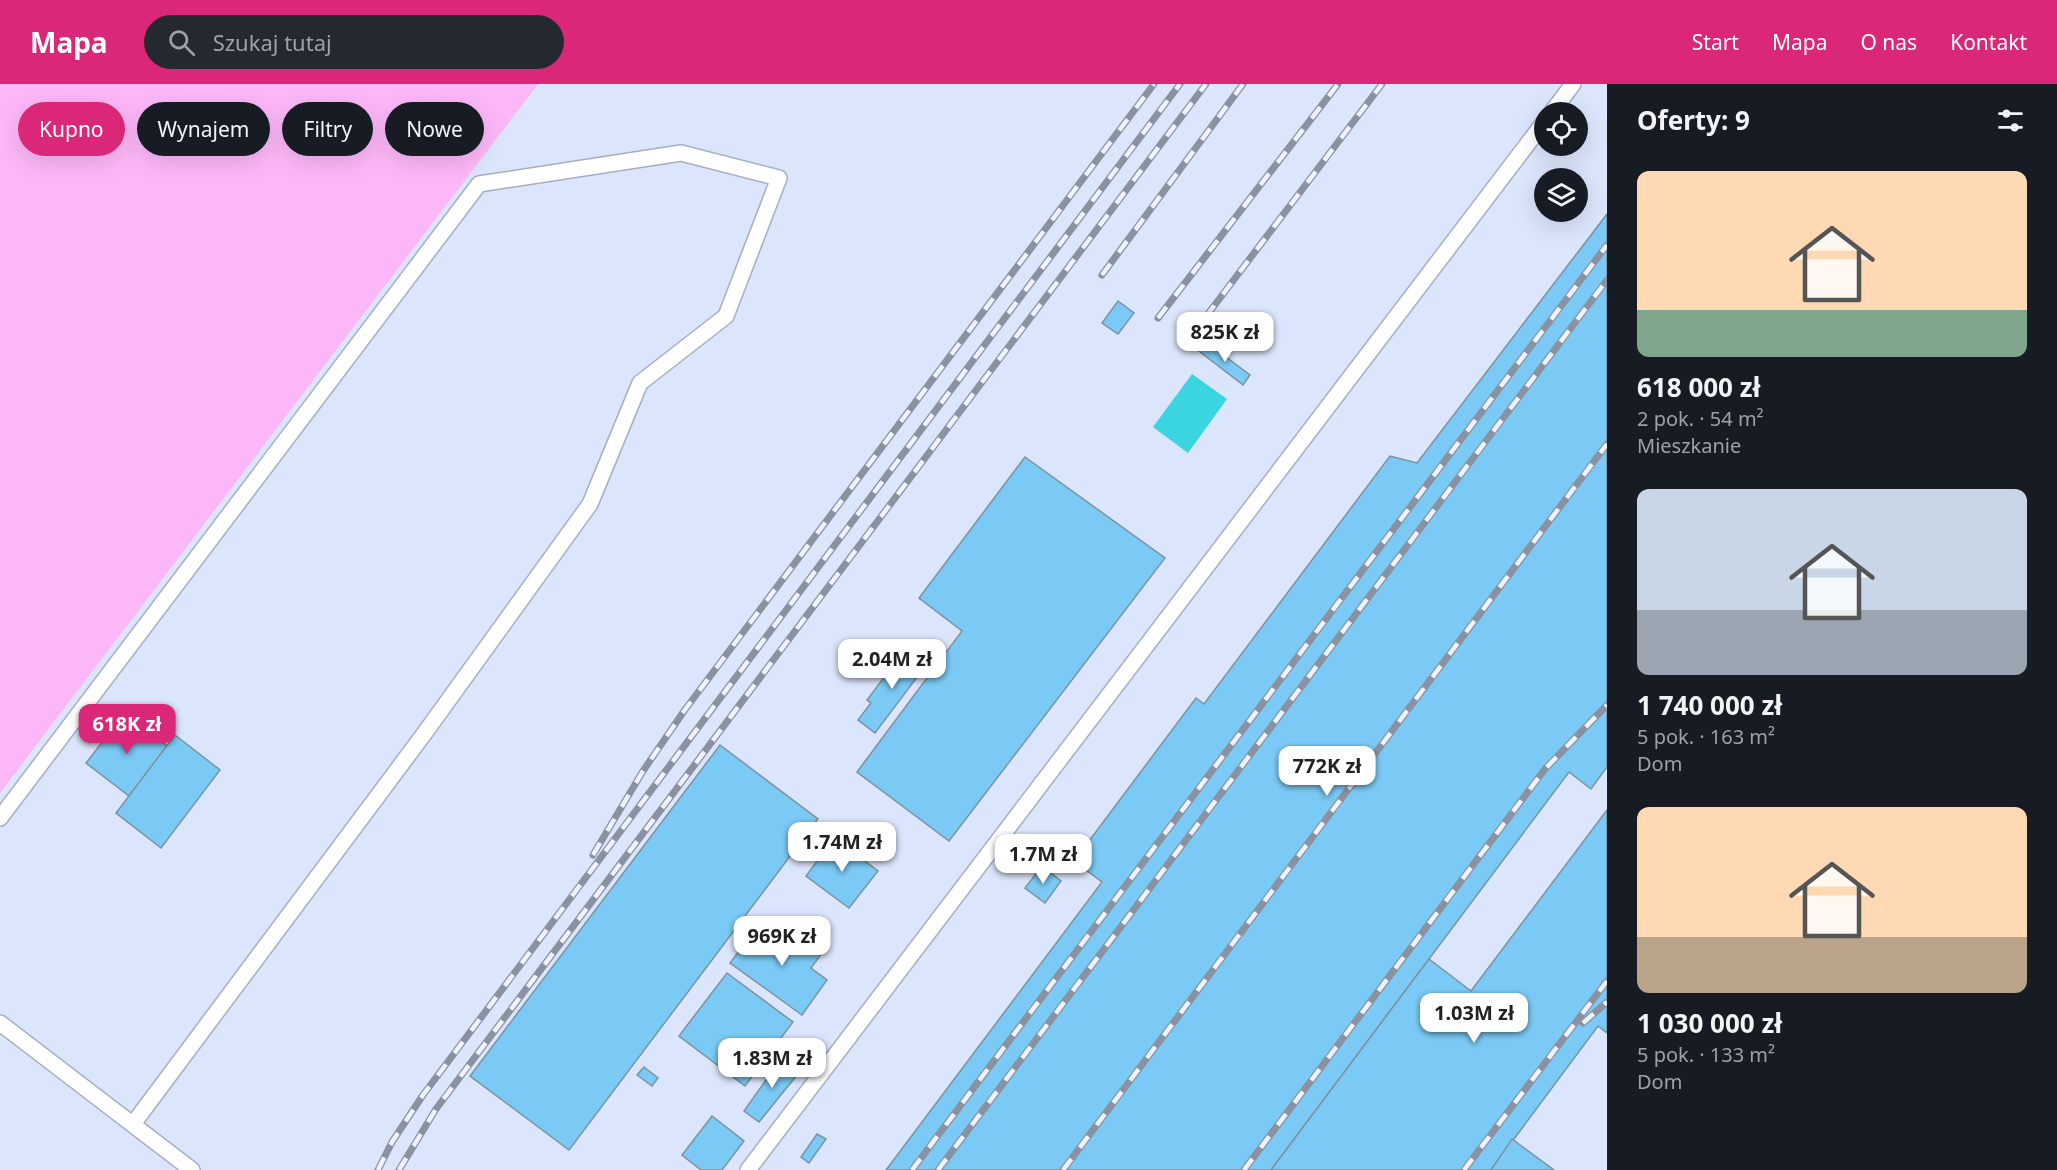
<!DOCTYPE html>
<html lang="pl">
<meta charset="utf-8">
<style>
body{margin:0;font-family:"Noto Sans",sans-serif;background:#242831;color:#f1f3f6;height:100vh;display:flex;flex-direction:column;font-size:22px;white-space:nowrap}
*{box-sizing:border-box;margin:0}
p{font-size:20px;color:#9ea1a6}
.icon{flex:none;width:33px;height:33px;fill:none;stroke:currentColor;stroke-width:2;stroke-linecap:round;stroke-linejoin:round}
.map{position:relative;flex:1;overflow:hidden}
.side{display:flex;flex-direction:column;background:#171b24;width:450px}
.side>*{flex:none}
.banner{position:absolute;left:18px;top:18px;width:570px;height:54px;display:flex;gap:12px}
.fabs{position:absolute;left:1534px;top:18px;display:grid;gap:12px}
.fabs a{display:grid;place-items:center;width:54px;height:54px;border-radius:50%;background:#171b24;box-shadow:0 6px 24px #0002;font-size:30px}
.price{position:absolute;translate:-50% -51px;padding:0 14px;border-radius:12px;background:#fff;color:#222;font-size:20px;line-height:39px;filter:drop-shadow(0 2px 3px #0008)}
.price::after{content:'';position:absolute;left:50%;top:36px;width:18px;height:14px;margin-left:-9px;background:inherit;clip-path:polygon(0 0,100% 0,50% 100%)}
.price.selected{background:#db2777;color:#fff}
ul{padding:0;list-style:none}
li{display:grid;align-content:center;gap:12px;height:318px;padding:0 30px}
li span{display:grid;place-items:center;height:186px;border-radius:12px;color:#555}
li>.icon{margin-inline-start:auto}
span .icon{width:108px;height:108px;fill:#fffc;stroke-width:1}
li b{font-size:26px}
h2{display:flex;justify-content:space-between;align-items:center;height:72px;padding:0 30px;font-size:26px}
.tag{padding:0 21px;border-radius:27px;background:#171b24;box-shadow:0 6px 24px #0002;font-size:21px;line-height:54px}
.tag.selected{background:#db2777;color:#fff}
header{display:flex;align-items:center;gap:36px;box-sizing:border-box;height:84px;padding:0 30px;background:#db2777;color:#fff}
header strong{font-size:28px}
nav{display:flex;gap:33px;margin-inline-start:auto;font-size:21px}
.search{width:420px;height:54px;background:#242831;display:flex;align-items:center;gap:15px;box-sizing:border-box;padding:0 21px;border-radius:33px;color:#9ea1a6;font-size:22px}
main{display:flex;flex:1;min-height:0}
.map>svg:first-child{display:block}
.green{fill:#fcb7f8}
.water{fill:#3ad5e1}
.building{fill:#7bcaf5;stroke:#7c92a0;stroke-width:1.5}
.lines{fill:none;stroke-linecap:round;stroke-linejoin:round}
.service-casing{stroke:#a5aec3;stroke-width:18}
.service{stroke:#fff;stroke-width:15}
.rail-casing{stroke:#8a91a1;stroke-width:7}
.rail{stroke:#eef2fb;stroke-width:4.5;stroke-dasharray:14;stroke-linecap:butt}
</style>
<header>
<strong>Mapa</strong>
<div class="search"><svg class="icon" aria-label="search" viewBox="0 0 24 24"><circle cx="10" cy="10" r="6"/><path d="M15 15l6 6"/></svg>Szukaj tutaj</div>
<nav><a>Start</a><a>Mapa</a><a>O nas</a><a>Kontakt</a></nav>
</header>
<main>
<div class="map">
<svg width="1607" height="1086" viewBox="0 0 1607 1086">
<rect width="100%" height="100%" fill="#dbe5fb"/>
<!-- green -->
<polygon class="green" points="0,0 538,0 0,709"/>
<!-- water -->
<polygon class="water" points="1192,290 1227,315 1188,369 1153,343"/>
<!-- building -->
<g class="building">
<polygon points="1607,130 1607,683 1591,705 1569,688 1271,1086 886,1086 1102,798 1074,777 1196,614 1204,620 1390,372 1417,379"/>
<polygon points="1118,217 1134,229 1118,250 1102,239"/>
<polygon points="1206,258 1250,291 1243,301 1199,267"/>
<polygon points="1025,373 1165,474 949,757 857,688 962,547 919,514"/>
<polygon points="906,564 927,580 875,649 858,636 871,619 867,616"/>
<polygon points="124,630 167,662 129,712 86,679"/>
<polygon points="175,651 220,686 161,764 116,729"/>
<polygon points="720,661 818,735 569,1066 470,992"/>
<polygon points="1607,726 1607,949 1598,942 1491,1086 1271,1086 1429,875 1471,907"/>
<polygon points="834,754 878,787 849,824 806,792"/>
<polygon points="1042,782 1061,797 1045,819 1025,804"/>
<polygon points="784,841 822,869 811,884 827,896 802,931 730,879 757,843 773,856"/>
<polygon points="727,889 793,938 745,1002 679,952"/>
<polygon points="783,972 801,986 759,1038 744,1027"/>
<polygon points="644,983 658,994 652,1002 637,991"/>
<polygon points="712,1032 744,1057 722,1086 701,1086 682,1071"/>
<polygon points="817,1050 826,1055 809,1079 801,1073"/>
<polygon points="1512,1055 1554,1086 1491,1086"/>
</g>
<g class="lines">
<!-- service casing -->
<g class="service-casing">
<g id="service">
<polyline points="1552,28 1573,0"/>
<polyline points="0,734 479,100 681,69 779,94 726,232 640,299 590,420 424,650 133,1040"/>
<polyline points="0,939 192,1086"/>
<polyline points="748,1086 1545,37"/>
</g>
</g>
<!-- service -->
<use href="#service" class="service"/>
<!-- rail casing -->
<g class="rail-casing">
<g id="rail">
<polyline points="1102,191 1243,0"/>
<polyline points="1158,234 1338,0"/>
<polyline points="1189,255 1382,0"/>
<polyline points="593,771 643,687 684,627 1154,0"/>
<polyline points="1583,939 1607,918"/>
<polyline points="378,1086 392,1058 423,1011 1180,0"/>
<polyline points="399,1086 436,1025 1206,0"/>
<polyline points="912,1086 1607,161"/>
<polyline points="938,1086 1607,196"/>
<polyline points="1063,1086 1607,360"/>
<polyline points="1244,1086 1545,685 1607,621"/>
<polyline points="1464,1086 1607,897"/>
</g>
</g>
<!-- rail -->
<use href="#rail" class="rail"/>
</g>
</svg>
<div class="fabs">
<a><svg class="icon" aria-label="locate" viewBox="0 0 24 24"><circle cx="12" cy="12" r="6"/><path d="M12 2v4M12 18v4M2 12h4M18 12h4"/></svg></a>
<a><svg class="icon" aria-label="layers" viewBox="0 0 24 24"><path d="M12 4l9 5-9 5-9-5zM3 14l9 5 9-5"/></svg></a>
</div>
<b class="price" style="left:1225px;top:279px">825K zł</b>
<b class="price" style="left:892px;top:606px">2.04M zł</b>
<b class="price selected" style="left:127px;top:671px">618K zł</b>
<b class="price" style="left:1327px;top:713px">772K zł</b>
<b class="price" style="left:842px;top:789px">1.74M zł</b>
<b class="price" style="left:1043px;top:801px">1.7M zł</b>
<b class="price" style="left:782px;top:883px">969K zł</b>
<b class="price" style="left:1474px;top:960px">1.03M zł</b>
<b class="price" style="left:772px;top:1005px">1.83M zł</b>
<div class="banner">
<a class="tag selected">Kupno</a>
<a class="tag">Wynajem</a>
<a class="tag">Filtry</a>
<a class="tag">Nowe</a>
</div>
</div>
<section class="side">
<h2>Oferty: 9<svg class="icon" aria-label="filters" viewBox="0 0 24 24"><path d="M4 7h16M4 17h16"/><circle cx="9" cy="7" r="2"/><circle cx="15" cy="17" r="2"/></svg></h2>
<ul>
<li><span style="background:linear-gradient(#ffd9b3 75%,#7fa58c 0)"><svg class="icon" aria-label="home" viewBox="0 0 24 24"><path d="M3 11l9-7 9 7M6 9v11h12V9"/></svg></span><div><b>618 000 zł</b><p>2 pok. · 54 m²</p><p>Mieszkanie</p></div></li>
<li><span style="background:linear-gradient(#c9d6e8 65%,#9aa5b1 0)"><svg class="icon" aria-label="home" viewBox="0 0 24 24"><path d="M3 11l9-7 9 7M6 9v11h12V9"/></svg></span><div><b>1 740 000 zł</b><p>5 pok. · 163 m²</p><p>Dom</p></div></li>
<li><span style="background:linear-gradient(#ffd9b3 70%,#b9a48a 0)"><svg class="icon" aria-label="home" viewBox="0 0 24 24"><path d="M3 11l9-7 9 7M6 9v11h12V9"/></svg></span><div><b>1 030 000 zł</b><p>5 pok. · 133 m²</p><p>Dom</p></div></li>
</ul>
</section>
</main>
